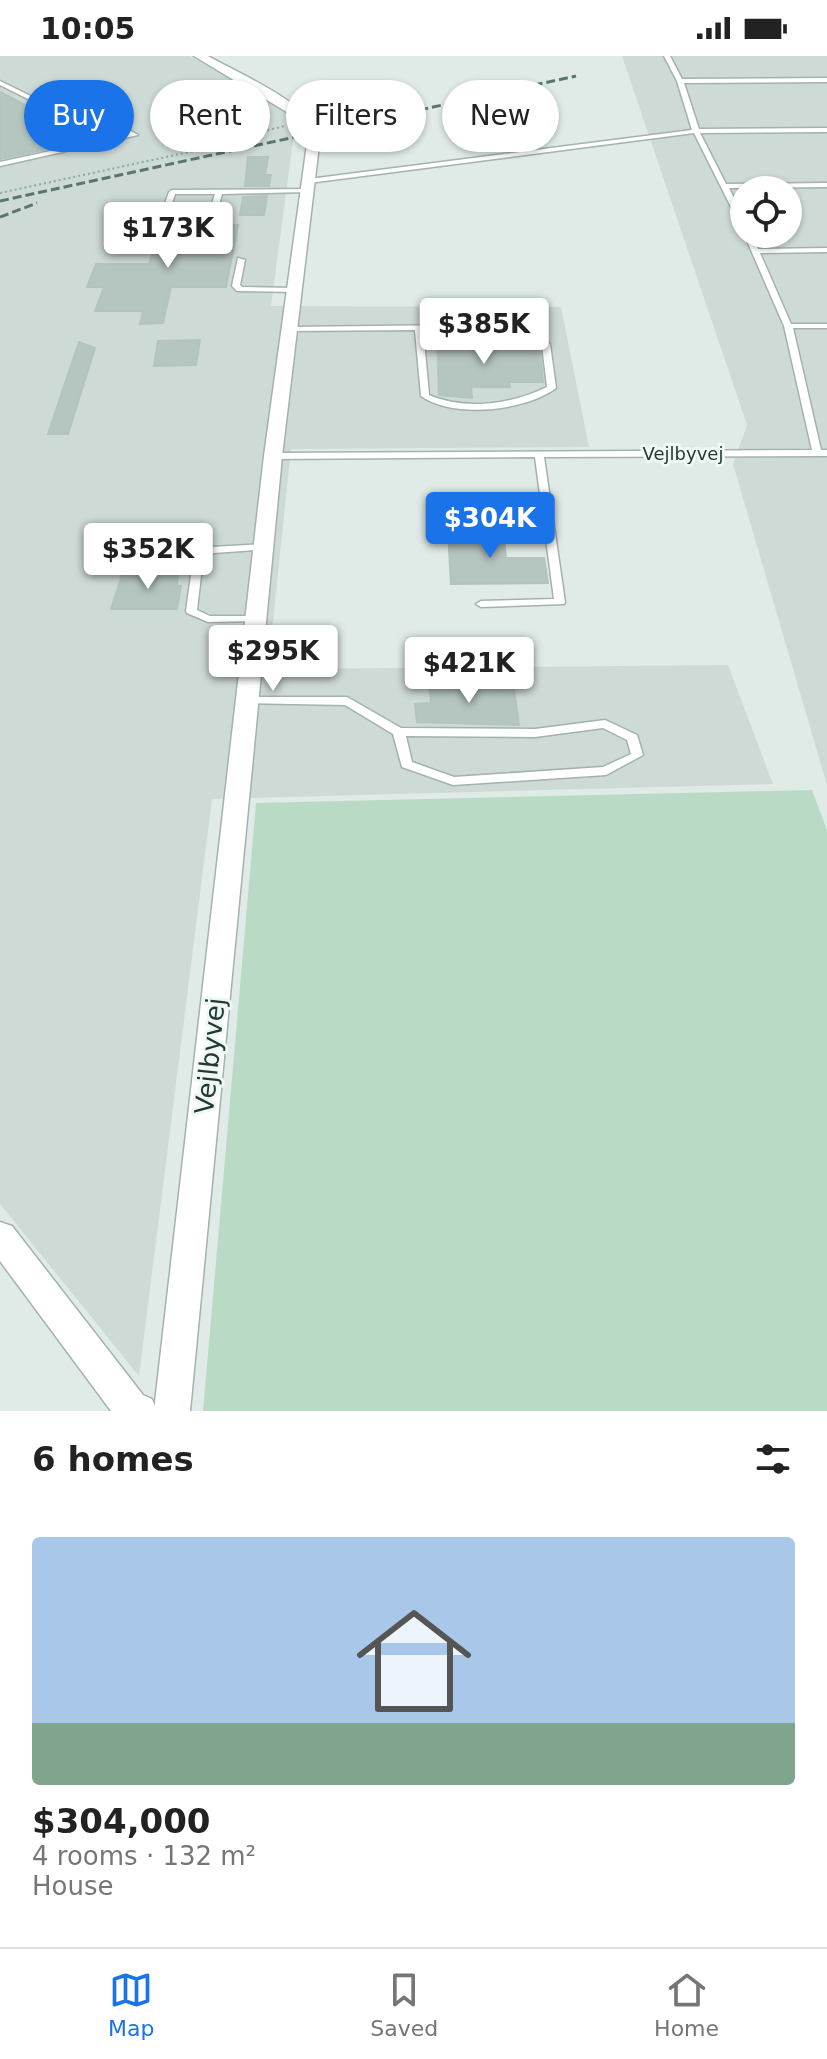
<!DOCTYPE html>
<meta charset="utf-8">
<style>
body{margin:0;font-family:"DejaVu Sans",sans-serif;background:#f6f6f6;color:#222;height:100vh;display:flex;flex-direction:column;font-size:30px;white-space:nowrap}
*{box-sizing:border-box;margin:0}
p{font-size:26px;color:#767676}
.icon{flex:none;width:44px;height:44px;fill:none;stroke:currentColor;stroke-width:2;stroke-linecap:round;stroke-linejoin:round}
.map{position:relative;height:1355px;overflow:hidden}
.sheet{display:flex;flex-direction:column;background:#fff;flex:1}
.sheet>*{flex:none}
.hud{position:absolute;left:24px;top:24px;width:780px;height:72px;display:flex;gap:16px}
.fabs{position:absolute;left:730px;top:120px;display:grid;gap:16px}
.fabs a{display:grid;place-items:center;width:72px;height:72px;border-radius:50%;background:#fff;box-shadow:0 2px 6px #0004;font-size:40px}
.price{position:absolute;translate:-50% -68px;padding:0 18px;border-radius:8px;background:#fff;color:#222;font-size:26px;line-height:52px;filter:drop-shadow(0 2px 4px #0008)}
.price::after{content:'';position:absolute;left:50%;top:48px;width:24px;height:18px;margin-left:-12px;background:inherit;clip-path:polygon(0 0,100% 0,50% 100%)}
.price.current{background:#1a73e8;color:#fff}
ul{padding:0;list-style:none}
li{display:grid;align-content:center;gap:16px;height:424px;padding:0 32px}
li+li{border-top:2px solid #e0e0e0}
li span{display:grid;place-items:center;height:248px;border-radius:8px;color:#555}
li>.icon{margin-inline-start:auto}
span .icon{width:144px;height:144px;fill:#fffc;stroke-width:1}
li b{font-size:34px}
h2{display:flex;justify-content:space-between;align-items:center;height:96px;padding:0 32px;font-size:34px}
.chip{padding:0 28px;border-radius:36px;background:#fff;box-shadow:0 2px 6px #0004;font-size:28px;line-height:72px}
.chip.current{background:#1a73e8;color:#fff}
.status{display:flex;justify-content:space-between;align-items:center;height:56px;padding:0 40px;background:#fff;direction:ltr}
.status svg{height:22px;fill:currentColor}
.menu{display:flex;justify-content:space-around;align-items:center;height:112px;border-top:2px solid #e0e0e0;background:#fff;font-size:22px;color:#767676}
.menu a{display:grid;justify-items:center;gap:4px}
.menu .current{color:#1a73e8}
.map>svg:first-child{display:block}
.built{fill:#cedad6;fill-rule:evenodd}
.green{fill:#b9dbc5}
.building{fill:#b5c5c0;stroke:#b3c4be;stroke-width:2}
.lines{fill:none;stroke-linecap:round;stroke-linejoin:round}
.service-casing{stroke:#a3b2ae;stroke-width:3}
.minor-casing{stroke:#a3b2ae;stroke-width:3}
.tertiary-casing{stroke:#a3b2ae;stroke-width:3}
.path{stroke:#81ada3;stroke-width:2;stroke-dasharray:2 3;stroke-linecap:butt}
.service{fill:#fff;fill-rule:evenodd}
.minor{fill:#fff;fill-rule:evenodd}
.tertiary{fill:#fff;fill-rule:evenodd}
.rail{stroke:#5b7671;stroke-width:3;stroke-dasharray:9 4;stroke-linecap:butt}
.labels{text-anchor:middle;stroke-width:6;stroke-linejoin:round;paint-order:stroke}
.far-street-label{font-size:18px;fill:#213a35;stroke:#f0f7f4}
.near-street-label{font-size:26px;fill:#213a35;stroke:#f0f7f4}
</style>
<div class="status"><b>10:05</b><svg viewBox="0 0 49 12"><path d="M0 12V9h3v3zM5 12V6h3v6zM10 12V3h3v9zM15 12V0h3v12zM26 1h20v11H26zM47 4h2v5h-2z"/></svg></div>
<div class="map">
<svg width="827" height="1355" viewBox="0 0 827 1355">
<rect width="100%" height="100%" fill="#e0ebe7"/>
<!-- built -->
<g class="built">
<polygon points="0,0 190,0 296,62 271,250 561,251 589,391 291,393 268,613 728,609 773,728 212,743 139,1320 0,1148"/>
<path d="M 622,0 L 827,0 L 827,729 L 733,408 L 747,369 ZM 744,134 L 788,134 L 788,178 L 744,178 Z"/>
</g>
<!-- green -->
<polygon class="green" points="812,734 827,774 827,1355 203,1355 256,747"/>
<!-- building -->
<g class="building">
<polygon points="0,36 31,52 35,50 42,53 75,53 120,77 0,103"/>
<polygon points="248,101 268,101 265,119 271,119 269,130 245,130"/>
<polygon points="267,140 264,159 240,159 243,141"/>
<polygon points="173,167 238,169 226,231 171,231 163,267 140,268 143,255 95,255 104,231 87,231 96,208 149,208 161,169"/>
<polygon points="437,280 467,280 468,290 539,290 543,326 509,326 510,331 471,331 472,342 439,339"/>
<polygon points="200,284 196,309 154,310 158,285"/>
<polygon points="79,286 95,292 68,378 48,378"/>
<polygon points="448,474 503,474 506,502 544,502 548,527 451,528"/>
<polygon points="178,515 177,530 181,530 177,553 111,553 123,516"/>
<polygon points="470,626 471,633 514,632 519,669 417,666 415,648 431,647 429,627"/>
</g>
<g class="lines">
<!-- service casing -->
<g class="service-casing">
<g id="service">
<polygon points="664,0 670,0 682,23 827,22 827,26 684,27 699,73 827,72 827,76 700,77 726,128 827,127 827,131 729,132 744,162 744,171 741,171 694,77 309,127 306,125 309,123 692,74 677,25"/>
<polygon points="0,25 45,47 79,47 138,79 0,110 0,106 129,78 76,50 42,50 0,29"/>
<path d="M 307,133 L 309,134 L 309,136 L 222,138 L 215,163 L 211,165 L 164,164 L 160,162 L 169,136 L 172,134 ZM 175,138 L 215,138 L 208,161 L 168,160 Z"/>
<polygon points="744,178 752,178 758,193 827,192 827,196 760,197 791,268 827,268 827,272 793,272 821,394 827,394 827,400 544,401 565,546 564,548 481,551 476,548 481,545 554,543 535,401 273,403 268,400 273,397 812,394 784,270"/>
<polygon points="238,202 245,204 240,229 242,231 295,232 299,234 295,236 237,235 232,230"/>
<path d="M 459,269 L 541,280 L 550,288 L 556,332 C 526,355 453,363 421,340 L 415,274 L 290,275 L 286,273 L 290,271 ZM 459,273 L 536,284 L 542,289 L 547,331 C 512,348 466,355 429,339 L 423,274 Z"/>
<polygon points="265,488 269,489 270,491 269,493 214,497 203,502 197,554 210,560 257,560 261,561 262,563 261,565 208,566 187,557 186,555 194,498 212,491"/>
<path d="M 248,641 L 347,641 L 401,672 L 535,673 L 605,664 L 637,679 L 643,699 L 606,719 L 453,729 L 402,711 L 393,678 L 345,649 L 244,647 L 242,645 ZM 603,672 L 627,684 L 631,698 L 603,711 L 454,721 L 412,706 L 406,680 L 535,681 Z"/>
</g>
</g>
<!-- minor casing -->
<g class="minor-casing">
<polygon id="minor" points="0,1166 12,1170 143,1339 152,1343 157,1355 111,1355 0,1205"/>
</g>
<!-- tertiary casing -->
<g class="tertiary-casing">
<path id="tertiary" d="M 194,0 L 208,0 C 239,18 310,47 320,81 L 282,400 L 190,1355 L 154,1355 L 264,400 L 308,81 L 305,72 L 295,61 Z"/>
</g>
<!-- path -->
<polyline class="path" points="0,137 226,88 239,81 285,70"/>
<!-- service -->
<use href="#service" class="service"/>
<!-- minor -->
<use href="#minor" class="minor"/>
<!-- tertiary -->
<use href="#tertiary" class="tertiary"/>
<!-- rail -->
<g class="rail">
<polyline points="0,145 576,20"/>
<polyline points="0,161 37,147"/>
</g>
</g>
<g class="labels">
<!-- far-street labels -->
<g class="far-street-label">
<text x="683" y="404">Vejlbyvej</text>
</g>
<!-- near-street labels -->
<g class="near-street-label">
<text transform="translate(210 1000) rotate(-84)" y="9">Vejlbyvej</text>
</g>
</g>
</svg>
<div class="fabs">
<a><svg class="icon" aria-label="locate" viewBox="0 0 24 24"><circle cx="12" cy="12" r="6"/><path d="M12 2v4M12 18v4M2 12h4M18 12h4"/></svg></a>
</div>
<b class="price" style="left:168px;top:214px">$173K</b>
<b class="price" style="left:484px;top:310px">$385K</b>
<b class="price current" style="left:490px;top:504px">$304K</b>
<b class="price" style="left:148px;top:535px">$352K</b>
<b class="price" style="left:273px;top:637px">$295K</b>
<b class="price" style="left:469px;top:649px">$421K</b>
<div class="hud">
<a class="chip current">Buy</a>
<a class="chip">Rent</a>
<a class="chip">Filters</a>
<a class="chip">New</a>
</div>
</div>
<section class="sheet">
<h2>6 homes<svg class="icon" aria-label="filters" viewBox="0 0 24 24"><path d="M4 7h16M4 17h16"/><circle cx="9" cy="7" r="2"/><circle cx="15" cy="17" r="2"/></svg></h2>
<ul>
<li><span style="background:linear-gradient(#a9c7e8 75%,#7fa58c 0)"><svg class="icon" aria-label="home" viewBox="0 0 24 24"><path d="M3 11l9-7 9 7M6 9v11h12V9"/></svg></span><div><b>$304,000</b><p>4 rooms · 132 m²</p><p>House</p></div></li>
</ul>
</section>
<nav class="menu">
<a class="current"><svg class="icon" aria-label="map" viewBox="0 0 24 24"><path d="M3 6l6-2 6 2 6-2v14l-6 2-6-2-6 2zM9 4v14M15 6v14"/></svg>Map</a>
<a><svg class="icon" aria-label="saved" viewBox="0 0 24 24"><path d="M7 4h10v16l-5-4-5 4z"/></svg>Saved</a>
<a><svg class="icon" aria-label="home" viewBox="0 0 24 24"><path d="M3 11l9-7 9 7M6 9v11h12V9"/></svg>Home</a>
</nav>
